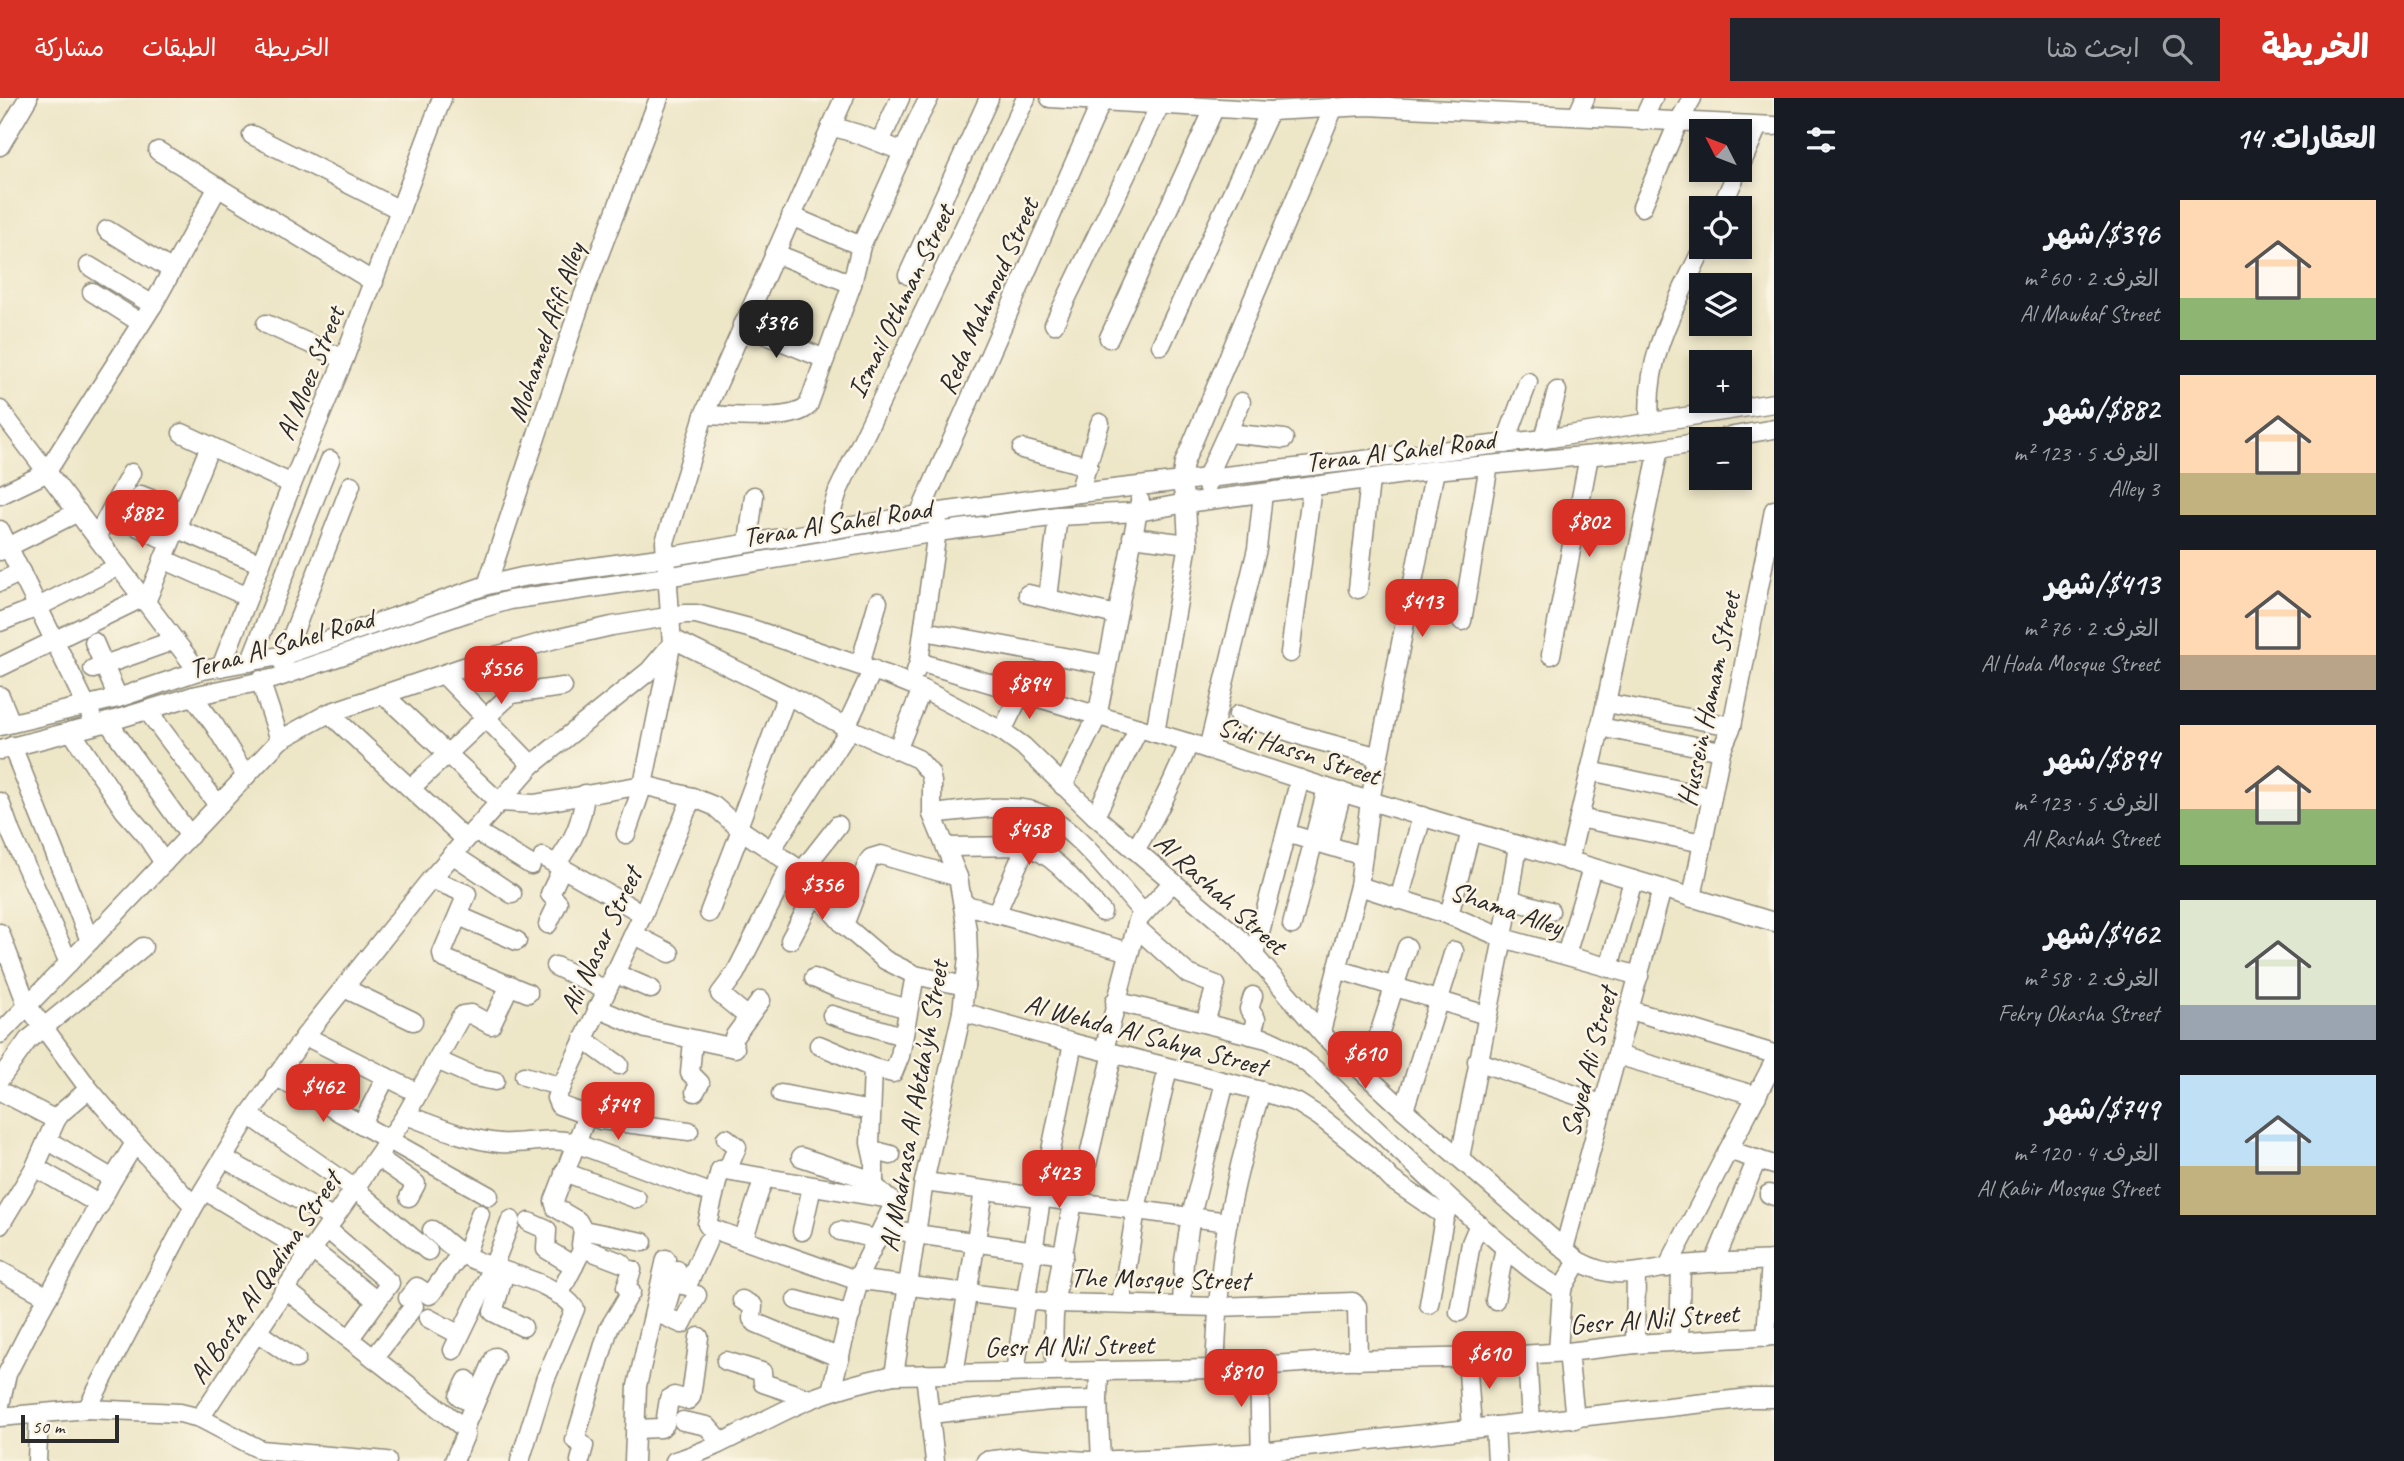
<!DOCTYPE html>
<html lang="ar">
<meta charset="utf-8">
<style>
body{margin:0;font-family:Caveat,"Playpen Sans Arabic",sans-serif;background:#20242c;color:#f1f3f6;direction:rtl;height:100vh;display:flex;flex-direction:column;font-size:26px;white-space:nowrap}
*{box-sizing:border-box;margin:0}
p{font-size:23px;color:#9ea1a6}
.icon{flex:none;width:38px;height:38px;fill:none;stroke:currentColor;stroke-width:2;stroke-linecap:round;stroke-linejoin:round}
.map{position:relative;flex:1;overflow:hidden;direction:ltr}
.panel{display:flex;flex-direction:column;background:#171b24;width:630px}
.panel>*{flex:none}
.needle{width:46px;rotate:312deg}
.buttons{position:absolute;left:1689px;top:21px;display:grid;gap:14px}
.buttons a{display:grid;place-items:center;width:63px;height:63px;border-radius:0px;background:#171b24;box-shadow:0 4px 10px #0003;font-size:35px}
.scale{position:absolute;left:21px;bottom:18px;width:98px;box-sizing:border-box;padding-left:7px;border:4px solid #2b2b2b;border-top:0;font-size:19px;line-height:24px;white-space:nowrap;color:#2b2b2b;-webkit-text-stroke:5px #fcf5e5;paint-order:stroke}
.price{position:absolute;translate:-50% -60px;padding:0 16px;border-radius:14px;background:#d93025;color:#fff;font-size:23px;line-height:46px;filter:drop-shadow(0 2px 4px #0008)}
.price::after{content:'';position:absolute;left:50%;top:42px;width:21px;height:16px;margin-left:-10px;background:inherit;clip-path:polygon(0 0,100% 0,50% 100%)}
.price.on{background:#222;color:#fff}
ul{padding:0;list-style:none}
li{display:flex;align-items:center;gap:21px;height:175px;padding:0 28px}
li span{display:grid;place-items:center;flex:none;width:196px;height:140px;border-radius:0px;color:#555}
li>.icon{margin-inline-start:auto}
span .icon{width:84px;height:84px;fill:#fffc;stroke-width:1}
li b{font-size:30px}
h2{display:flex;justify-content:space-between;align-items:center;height:84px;padding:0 28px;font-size:30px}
header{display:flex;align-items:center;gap:42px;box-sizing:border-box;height:98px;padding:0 35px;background:#d93025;color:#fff}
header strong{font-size:33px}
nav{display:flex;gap:38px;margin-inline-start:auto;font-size:24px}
.search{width:490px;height:63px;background:#20242c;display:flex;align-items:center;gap:18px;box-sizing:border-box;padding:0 24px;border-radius:0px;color:#9ea1a6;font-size:26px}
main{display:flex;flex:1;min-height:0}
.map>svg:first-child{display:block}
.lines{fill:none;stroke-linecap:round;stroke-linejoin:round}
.minor-casing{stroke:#8c8879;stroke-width:21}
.minor{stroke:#fff;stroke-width:18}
.labels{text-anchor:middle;stroke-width:5;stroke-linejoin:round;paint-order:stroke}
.street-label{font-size:28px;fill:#2b2b2b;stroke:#fcf5e5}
</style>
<header>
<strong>الخريطة</strong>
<div class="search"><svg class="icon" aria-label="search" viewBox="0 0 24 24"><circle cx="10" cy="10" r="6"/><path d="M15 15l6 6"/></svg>ابحث هنا</div>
<nav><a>الخريطة</a><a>الطبقات</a><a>مشاركة</a></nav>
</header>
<main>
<section class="panel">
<h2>العقارات: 14<svg class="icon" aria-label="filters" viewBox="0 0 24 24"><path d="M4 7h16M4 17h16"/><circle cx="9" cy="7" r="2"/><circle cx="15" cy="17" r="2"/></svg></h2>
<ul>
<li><span style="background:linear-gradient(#ffd9b3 70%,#8fb573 0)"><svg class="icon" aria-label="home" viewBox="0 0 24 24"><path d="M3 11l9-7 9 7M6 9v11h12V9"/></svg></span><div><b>$396/شهر</b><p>الغرف: 2 · 60 m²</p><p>Al Mawkaf Street</p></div></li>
<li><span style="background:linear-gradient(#ffd9b3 70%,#c2b280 0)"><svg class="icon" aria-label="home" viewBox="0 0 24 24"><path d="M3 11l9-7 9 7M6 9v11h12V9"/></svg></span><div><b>$882/شهر</b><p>الغرف: 5 · 123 m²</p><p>Alley 3</p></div></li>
<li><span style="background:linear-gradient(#ffd9b3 75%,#b9a48a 0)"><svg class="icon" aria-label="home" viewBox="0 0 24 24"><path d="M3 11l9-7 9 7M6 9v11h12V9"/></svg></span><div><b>$413/شهر</b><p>الغرف: 2 · 76 m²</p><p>Al Hoda Mosque Street</p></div></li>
<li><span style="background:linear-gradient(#ffd9b3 60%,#8fb573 0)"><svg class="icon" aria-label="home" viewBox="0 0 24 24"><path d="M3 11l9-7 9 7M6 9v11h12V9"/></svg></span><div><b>$894/شهر</b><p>الغرف: 5 · 123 m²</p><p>Al Rashah Street</p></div></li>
<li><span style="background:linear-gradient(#dfe7d0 75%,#9aa5b1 0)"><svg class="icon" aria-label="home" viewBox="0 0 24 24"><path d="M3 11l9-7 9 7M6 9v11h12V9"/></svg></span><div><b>$462/شهر</b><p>الغرف: 2 · 58 m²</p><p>Fekry Okasha Street</p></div></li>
<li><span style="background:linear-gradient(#bfe0f5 65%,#c2b280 0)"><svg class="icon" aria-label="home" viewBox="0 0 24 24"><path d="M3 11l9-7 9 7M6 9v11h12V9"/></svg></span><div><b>$749/شهر</b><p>الغرف: 4 · 120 m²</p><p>Al Kabir Mosque Street</p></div></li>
</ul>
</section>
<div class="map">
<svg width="1774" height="1363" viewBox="0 0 1774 1363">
<rect width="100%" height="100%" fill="#fcf5e5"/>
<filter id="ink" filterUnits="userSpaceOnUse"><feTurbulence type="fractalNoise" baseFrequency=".0143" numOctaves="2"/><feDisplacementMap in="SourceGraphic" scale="14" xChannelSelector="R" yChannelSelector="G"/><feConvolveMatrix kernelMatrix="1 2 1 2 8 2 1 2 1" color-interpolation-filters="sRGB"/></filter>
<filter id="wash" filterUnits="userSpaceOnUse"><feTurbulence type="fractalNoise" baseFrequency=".00686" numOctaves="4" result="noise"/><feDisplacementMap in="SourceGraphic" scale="28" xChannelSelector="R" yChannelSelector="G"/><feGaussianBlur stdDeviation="1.57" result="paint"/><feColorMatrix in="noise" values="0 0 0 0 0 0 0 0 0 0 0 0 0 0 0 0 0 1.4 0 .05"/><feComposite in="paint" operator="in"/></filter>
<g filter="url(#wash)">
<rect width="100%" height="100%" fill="#ede6c7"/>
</g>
<g filter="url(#ink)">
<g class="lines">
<!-- minor casing -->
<g class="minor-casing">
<g id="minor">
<polyline points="1050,0 1270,13 1367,8 1774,28"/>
<polyline points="1577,18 1585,0"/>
<polyline points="1643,22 1653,0"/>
<polyline points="831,28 858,36 904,54"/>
<polyline points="252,37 400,112"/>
<polyline points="880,44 900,0"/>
<polyline points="0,48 28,0"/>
<polyline points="158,53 374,184"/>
<polyline points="1740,69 1758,28"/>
<polyline points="1642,109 1678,25 1692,0"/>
<polyline points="1721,110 1738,72"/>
<polyline points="791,118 861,148"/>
<polyline points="107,132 172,172"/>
<polyline points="774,155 852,186"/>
<polyline points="89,168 153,207"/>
<polyline points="908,177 989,0"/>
<polyline points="92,194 141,225"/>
<polyline points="266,226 344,261"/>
<polyline points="1054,226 1160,7"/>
<polyline points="742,227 825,261"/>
<polyline points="1109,240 1214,11"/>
<polyline points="1161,247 1270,13"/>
<polyline points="0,312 198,573"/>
<path d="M 704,317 C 728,317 791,325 808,308 L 852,186 L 861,148 L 917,23 L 929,0"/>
<path d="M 1650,325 C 1644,257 1676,208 1703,149"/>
<polyline points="182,335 292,386"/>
<polyline points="1228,335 1284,341"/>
<polyline points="1544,341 1557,293"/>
<polyline points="1716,341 1774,331"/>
<polyline points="1505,346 1528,284"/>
<polyline points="1022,351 1088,368"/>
<polyline points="1207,388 1206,381 1241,304"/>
<polyline points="1079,395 1100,325"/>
<polyline points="0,397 46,375 153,207 218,89"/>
<polyline points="141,397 183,414"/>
<polyline points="919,417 1103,0"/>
<polyline points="130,425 170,444"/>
<polyline points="176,430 261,466"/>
<polyline points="830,431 832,412 838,393 1026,0"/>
<polyline points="0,432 91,617"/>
<polyline points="97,438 131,375"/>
<polyline points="1132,439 1188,446"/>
<polyline points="748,445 754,398"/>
<polyline points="0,453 78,414"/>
<polyline points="163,461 248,499"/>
<polyline points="0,484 21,474"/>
<polyline points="487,487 582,201 659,0"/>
<polyline points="1358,491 1370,382"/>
<polyline points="1028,496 1116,517"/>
<polyline points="1048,500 1058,418"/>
<polyline points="146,504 210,348"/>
<polyline points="1462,523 1489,367"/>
<polyline points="0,524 38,509 119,468"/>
<polyline points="924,533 1107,567"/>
<polyline points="673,541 787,597 846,629 918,661 930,675 932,684 932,716 958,779 967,832 968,859 962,914 924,1084 894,1277"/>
<polyline points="94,544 118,600"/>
<polyline points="1290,555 1312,389"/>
<polyline points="1551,557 1589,358"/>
<polyline points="250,564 330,362"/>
<polyline points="282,564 351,387"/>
<polyline points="919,564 1189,645 1327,690 1774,824"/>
<polyline points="860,566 878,504"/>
<polyline points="0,569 142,500"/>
<polyline points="221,569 292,386 344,261 442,0"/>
<polyline points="93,571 175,542"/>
<polyline points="916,573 919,564 938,425"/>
<polyline points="444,577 532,667"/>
<polyline points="260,582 280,642"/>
<polyline points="383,596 499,704 534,706 643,687 692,699 714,708 741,732 815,782 822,802 844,827 885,862 915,877 965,888"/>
<polyline points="0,598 11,625"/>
<polyline points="193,598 215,628 246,678"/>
<polyline points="1606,605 1732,628"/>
<polyline points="147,612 218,707"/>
<polyline points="329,615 465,741"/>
<polyline points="1238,617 1305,639 1379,659"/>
<polyline points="108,624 190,738"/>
<polyline points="0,628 118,600 198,573 285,557 487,487 522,479 666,459 919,417 1079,395 1544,341 1774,305"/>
<polyline points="846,629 873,571"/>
<polyline points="1600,629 1721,653"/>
<polyline points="71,633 124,712 145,736 164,765"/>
<polyline points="1002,633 1021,595"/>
<polyline points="1155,635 1188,446 1186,405 1181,384 1184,365 1334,9"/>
<polyline points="12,648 90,843"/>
<polyline points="1208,651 1257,451 1263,395"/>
<polyline points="0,652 108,624 193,598 276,580 472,513 510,502 666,479 937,434 1058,418 1138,414 1186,405 1435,372 1659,351 1701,344"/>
<polyline points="897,652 922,591"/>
<polyline points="1590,673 1712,699"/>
<polyline points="1063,688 1097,619 1140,403"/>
<polyline points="411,690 511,596 563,589"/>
<polyline points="0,704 11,735 69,865"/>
<path d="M 932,716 C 963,713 997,706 1029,712 C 1070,720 1115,784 1143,815"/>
<polyline points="1095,718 1139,630"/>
<polyline points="1579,720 1703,745"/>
<polyline points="738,729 787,597"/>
<polyline points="474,732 531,767"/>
<polyline points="1286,735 1363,758"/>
<polyline points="626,736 643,687 670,553"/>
<polyline points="1328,747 1342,694"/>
<path d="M 947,749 L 1026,748 C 1058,758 1079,790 1102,814"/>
<polyline points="771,752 850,631"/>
<path d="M 1135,752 C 1157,717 1174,683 1189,645"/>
<polyline points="452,756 512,796"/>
<polyline points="543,759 643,816"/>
<polyline points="1569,763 1606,605 1659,351"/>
<path d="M 556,766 C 573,744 582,724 585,696"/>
<polyline points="802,773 838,727"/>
<polyline points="431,781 467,796 442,855 443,860 528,895"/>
<polyline points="1359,788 1449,817 1503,840 1639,878"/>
<polyline points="1692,800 1721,653 1732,628 1774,412"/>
<polyline points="1509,801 1550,813"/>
<polyline points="1399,802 1422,718"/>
<polyline points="963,806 1129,854"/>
<polyline points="709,815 741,732"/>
<polyline points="996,816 1026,748"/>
<polyline points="1449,817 1471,733"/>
<polyline points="459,818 517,843"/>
<polyline points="548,826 558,805 550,796 562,770"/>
<polyline points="844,827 868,764 871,760 881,757 958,779"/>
<polyline points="1292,827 1327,690"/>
<polyline points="1136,829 1188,876 1216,887 1205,925"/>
<polyline points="0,835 27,907 89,991 135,1045 194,1108"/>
<polyline points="633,836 670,855"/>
<polyline points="790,842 819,788"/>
<polyline points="1254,857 1300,681"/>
<polyline points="1566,857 1592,770"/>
<polyline points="555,868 606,892"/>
<polyline points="1609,870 1633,782"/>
<polyline points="1337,871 1486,917"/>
<polyline points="614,875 651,891"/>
<polyline points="814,880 837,890 908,911"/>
<polyline points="344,890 413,923"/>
<path d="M 1115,903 L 1267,941 C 1304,956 1331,987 1359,1014 C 1401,1054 1442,1094 1485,1132 C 1510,1154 1533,1176 1562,1191"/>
<polyline points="597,910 646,931 735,950"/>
<polyline points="1630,912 1774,956"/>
<polyline points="962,914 1073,945 1261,993 1298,1005 1320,1019 1369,1058 1392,1082 1445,1118"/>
<polyline points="832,917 902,938"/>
<polyline points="748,919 720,896 735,876 791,766"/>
<polyline points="1321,933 1359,788 1370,703 1435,372"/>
<path d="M 0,936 L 90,843 L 280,642 L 329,615 L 499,557 L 555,541 L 612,528 L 685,516 L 696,516 L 749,530 L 890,578 L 922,591 L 1002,633 L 1023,648 L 1095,718 L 1238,839 L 1325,939 L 1404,1012 L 1578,1163 C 1619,1185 1640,1172 1682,1167 C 1713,1164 1744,1164 1774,1162"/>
<polyline points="1251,937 1256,921 1249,911 1253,898"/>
<polyline points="305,938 418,995"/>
<polyline points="734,939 761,902"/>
<polyline points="583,941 619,967"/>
<polyline points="693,942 690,975 700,985 695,994"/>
<polyline points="819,947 873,970 870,1045 874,1063 874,1087 892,1105 892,1110 861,1173 831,1293"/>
<polyline points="1104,952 1138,822 1173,784"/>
<polyline points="1617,957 1757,998"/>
<polyline points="437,962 475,979 495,983"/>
<polyline points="1477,963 1604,1007"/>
<polyline points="873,970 893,975 900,958 915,877"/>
<polyline points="1366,977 1407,849"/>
<polyline points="275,978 489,1098"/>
<polyline points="524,978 562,989"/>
<polyline points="0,981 28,942 143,849"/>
<polyline points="0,993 56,1022"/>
<polyline points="781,996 871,1013"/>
<polyline points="1404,1012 1454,853"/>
<polyline points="249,1017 355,1091 428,1153"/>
<path d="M 406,1017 C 436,1028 467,1042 500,1045 C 525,1047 549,1038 575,1045 L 713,1096"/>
<polyline points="362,1026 386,979"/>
<polyline points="689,1033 601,1022 559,1007 556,1000 643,816 692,699"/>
<polyline points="726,1040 737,1049 727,1073"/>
<polyline points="47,1042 113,1081"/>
<polyline points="872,1052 891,1057"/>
<polyline points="1728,1052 1774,1067"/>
<polyline points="377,1059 416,1086 409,1099"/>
<polyline points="801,1059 874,1083"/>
<polyline points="223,1060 334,1121"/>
<polyline points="1460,1060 1503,840 1518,748"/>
<polyline points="35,1069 100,1107"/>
<polyline points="564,1074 637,1101"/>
<polyline points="924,1084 1228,1124"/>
<polyline points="204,1092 309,1156"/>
<polyline points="1769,1096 1774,1098"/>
<polyline points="890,1101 720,1072 707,1126 710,1130 853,1181 1026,1202 1056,1205 1218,1209 1353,1204 1357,1208 1358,1262"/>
<polyline points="1078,1105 1113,955"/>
<polyline points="529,1124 547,1132 546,1151 574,1168"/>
<polyline points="0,1127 35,1069 56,1022 61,1015 89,991"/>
<polyline points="883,1129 916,1136 1064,1157"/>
<polyline points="327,1131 390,1185 350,1240"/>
<path d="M 432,1132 C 442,1140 452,1150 462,1156 C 495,1175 553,1180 575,1211 L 545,1282 L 520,1363"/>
<polyline points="583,1132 578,1123 556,1110 554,1103 587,1017"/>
<polyline points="583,1132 643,1144"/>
<polyline points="802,1133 812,1089"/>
<polyline points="840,1133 877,1141"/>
<polyline points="743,1142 764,1080"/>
<polyline points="583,1150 622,1165"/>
<polyline points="1564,1151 1662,791"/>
<polyline points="312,1152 377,1203"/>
<polyline points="465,1158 480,1116"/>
<polyline points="1714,1165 1757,1061"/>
<polyline points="1667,1170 1774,964"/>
<polyline points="0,1173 48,1199"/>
<polyline points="505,1174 493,1214 523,1229"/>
<polyline points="673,1185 687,1188 707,1144"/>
<polyline points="286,1192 464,1330 465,1337 454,1363"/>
<polyline points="559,1197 583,1150 581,1147 583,1132"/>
<polyline points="408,1200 417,1189 429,1197 431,1196 461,1155"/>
<polyline points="742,1202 753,1208 752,1221 756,1225 840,1260"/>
<polyline points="796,1202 851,1217"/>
<polyline points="1495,1202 1505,1149"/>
<polyline points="1121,1206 1136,1111 1168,970"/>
<polyline points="1429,1206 1444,1120 1449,1107"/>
<polyline points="1182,1207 1184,1163 1191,1118 1225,984"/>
<polyline points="666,1209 677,1172"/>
<polyline points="1459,1214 1471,1145 1479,1126"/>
<polyline points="664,1218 682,1226 697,1197"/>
<polyline points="428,1220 460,1237"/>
<polyline points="257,1234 296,1261"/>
<polyline points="1766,1239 1771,1162"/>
<polyline points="1679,1243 1681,1167"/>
<polyline points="1635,1246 1636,1176"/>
<polyline points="453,1252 493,1169 511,1122"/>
<polyline points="1558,1254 1562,1191 1578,1163"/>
<polyline points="1568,1254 1575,1321"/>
<polyline points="1527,1257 1531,1324"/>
<polyline points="374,1260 414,1208"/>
<polyline points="1467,1260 1472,1330"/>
<polyline points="726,1263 762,1274 763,1285 810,1301"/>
<polyline points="1259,1268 1261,1363"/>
<path d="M 1215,1271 C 1217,1235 1218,1198 1222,1162 C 1229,1104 1244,1048 1261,993"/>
<path d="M 1057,1273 C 1046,1218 1063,1160 1073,1104"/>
<polyline points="1099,1273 1098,1302 1101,1362"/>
<polyline points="1015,1274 1041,1101 1073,945"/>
<polyline points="925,1276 935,1363"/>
<polyline points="954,1276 984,1093"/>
<polyline points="467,1282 459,1298 474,1307"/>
<polyline points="0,1307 7,1276 28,1235 113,1081 135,1045"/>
<polyline points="87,1311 194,1108 249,1017 305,938 431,781 532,667 649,573 672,546 665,444 704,317 844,0"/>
<polyline points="930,1316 1050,1303 1098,1302"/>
<polyline points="0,1319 87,1311 180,1315 200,1320 261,1352 387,1363"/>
<polyline points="200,1320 309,1156 406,1017 460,920 463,917 471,916 491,927 510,887"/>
<polyline points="683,1323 707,1328 721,1344"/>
<polyline points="1495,1328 1497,1363"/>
<polyline points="464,1330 495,1259"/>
<polyline points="635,1331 661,1330 665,1326 669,1301 674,1298 688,1302 691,1299 699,1239"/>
<polyline points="37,1363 39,1316"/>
<polyline points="580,1363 584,1348 575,1342 609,1230 631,1194 626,1189 632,1172"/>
<polyline points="634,1363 637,1288 666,1161"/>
<path d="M 675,1363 C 723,1349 765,1319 811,1301 C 838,1290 865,1283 894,1277 L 1215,1271 L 1345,1262 L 1489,1259 L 1568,1254 L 1635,1246 L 1774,1238"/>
<polyline points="986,1363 1018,1359 1088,1363 1173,1360 1261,1354 1750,1300 1774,1300"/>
</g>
</g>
<!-- minor -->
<use href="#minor" class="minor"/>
</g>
</g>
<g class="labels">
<!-- street labels -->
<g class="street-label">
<text transform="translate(987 198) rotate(-66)" y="10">Reda Mahmoud Street</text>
<text transform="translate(900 203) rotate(-64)" y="10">Ismail Othman Street</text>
<text transform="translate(545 234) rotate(-71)" y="10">Mohamed Afifi Alley</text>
<text transform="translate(309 275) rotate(-68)" y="10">Al Moez Street</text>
<text transform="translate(1400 352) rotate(-7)" y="10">Teraa Al Sahel Road</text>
<text transform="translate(837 424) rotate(-9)" y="10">Teraa Al Sahel Road</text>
<text transform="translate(281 545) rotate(-16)" y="10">Teraa Al Sahel Road</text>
<text transform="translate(1708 601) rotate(-78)" y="10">Hussein Hamam Street</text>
<text transform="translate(1299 652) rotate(18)" y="10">Sidi Hassn Street</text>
<text transform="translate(1221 795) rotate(42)" y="10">Al Rashah Street</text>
<text transform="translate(1507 810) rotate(19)" y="10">Shama Alley</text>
<text transform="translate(600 842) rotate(-65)" y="10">Ali Nasar Street</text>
<text transform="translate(1146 936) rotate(15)" y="10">Al Wehda Al Sahya Street</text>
<text transform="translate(1588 964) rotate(-75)" y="10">Sayed Ali Street</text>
<text transform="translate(913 1008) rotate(-80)" y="10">Al Madrasa Al Abtda'yh Street</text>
<text transform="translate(264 1179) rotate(-56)" y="10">Al Bosta Al Qadima Street</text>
<text transform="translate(1160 1180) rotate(1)" y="10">The Mosque Street</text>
<text transform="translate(1654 1220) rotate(-4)" y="10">Gesr Al Nil Street</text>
<text transform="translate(1069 1247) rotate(-1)" y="10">Gesr Al Nil Street</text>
</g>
</g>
</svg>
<div class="buttons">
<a><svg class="needle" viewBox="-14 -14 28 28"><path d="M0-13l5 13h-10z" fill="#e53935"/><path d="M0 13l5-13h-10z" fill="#9ea1a6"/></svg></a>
<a><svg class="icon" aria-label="locate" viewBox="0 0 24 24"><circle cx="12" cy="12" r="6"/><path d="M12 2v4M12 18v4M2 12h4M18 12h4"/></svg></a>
<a><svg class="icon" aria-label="layers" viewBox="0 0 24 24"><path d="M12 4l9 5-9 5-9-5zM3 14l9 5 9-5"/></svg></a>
<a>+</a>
<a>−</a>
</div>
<div class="scale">50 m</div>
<b class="price on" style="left:776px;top:262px">$396</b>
<b class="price" style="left:142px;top:452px">$882</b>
<b class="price" style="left:1589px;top:461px">$802</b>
<b class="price" style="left:1422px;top:541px">$413</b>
<b class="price" style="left:501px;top:608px">$556</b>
<b class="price" style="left:1029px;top:623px">$894</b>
<b class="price" style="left:1029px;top:769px">$458</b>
<b class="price" style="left:822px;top:824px">$356</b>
<b class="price" style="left:1365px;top:993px">$610</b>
<b class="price" style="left:323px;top:1026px">$462</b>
<b class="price" style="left:618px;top:1044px">$749</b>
<b class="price" style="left:1059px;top:1112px">$423</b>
<b class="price" style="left:1489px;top:1293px">$610</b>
<b class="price" style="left:1241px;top:1311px">$810</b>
</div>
</main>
